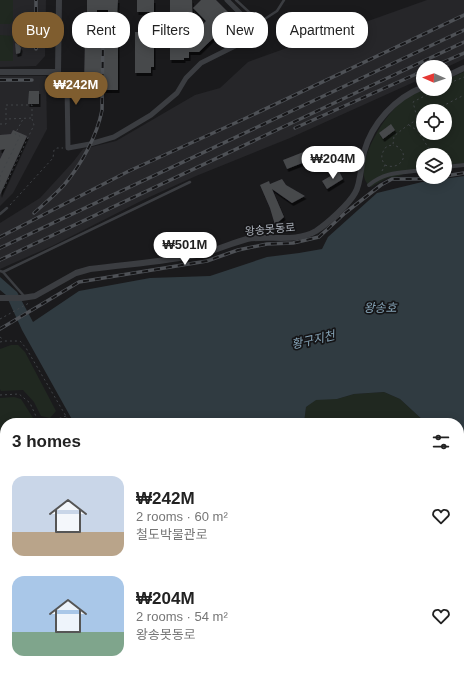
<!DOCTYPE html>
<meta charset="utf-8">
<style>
body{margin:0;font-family:Arial,"Noto Sans KR",sans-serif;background:#f2f2f2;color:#222;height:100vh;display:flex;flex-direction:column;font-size:15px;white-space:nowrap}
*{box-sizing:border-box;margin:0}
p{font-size:13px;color:#767676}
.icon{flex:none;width:22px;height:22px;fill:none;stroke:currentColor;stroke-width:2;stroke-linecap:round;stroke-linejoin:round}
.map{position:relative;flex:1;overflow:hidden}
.side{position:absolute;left:0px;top:418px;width:464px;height:256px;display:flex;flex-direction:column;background:#fff;border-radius:16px 16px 0 0;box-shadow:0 2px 10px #0003}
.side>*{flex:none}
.hud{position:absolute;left:12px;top:12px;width:440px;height:36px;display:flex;gap:8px}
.needle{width:26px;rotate:272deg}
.controls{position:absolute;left:416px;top:60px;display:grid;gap:8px}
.controls a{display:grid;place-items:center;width:36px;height:36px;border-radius:50%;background:#fff;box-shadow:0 2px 10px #0003;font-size:20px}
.price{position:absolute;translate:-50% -34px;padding:0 9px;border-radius:14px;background:#fff;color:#222;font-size:13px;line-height:26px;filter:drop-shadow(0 1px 2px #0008)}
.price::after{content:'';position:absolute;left:50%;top:24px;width:12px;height:9px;margin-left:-6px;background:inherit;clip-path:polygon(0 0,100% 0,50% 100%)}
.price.selected{background:#7f5d2f;color:#fff}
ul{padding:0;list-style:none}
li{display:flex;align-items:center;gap:12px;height:100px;padding:0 12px}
li span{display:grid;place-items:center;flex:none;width:112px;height:80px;border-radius:12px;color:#555}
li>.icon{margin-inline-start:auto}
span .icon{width:48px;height:48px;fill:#fffc;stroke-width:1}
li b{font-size:17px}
h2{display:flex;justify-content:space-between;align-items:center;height:48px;padding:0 12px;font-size:17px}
.pill{padding:0 14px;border-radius:16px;background:#fff;box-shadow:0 2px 10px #0003;font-size:14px;line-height:36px}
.pill.selected{background:#7f5d2f;color:#fff}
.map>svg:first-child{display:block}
.built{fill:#262629}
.green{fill:#202820;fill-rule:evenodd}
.water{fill:#303b41}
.building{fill:#47484c;filter:url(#shadow)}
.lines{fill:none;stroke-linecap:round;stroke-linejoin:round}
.path{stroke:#414448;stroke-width:1;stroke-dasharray:2 3;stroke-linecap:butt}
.service{stroke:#3b3d41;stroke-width:2.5}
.pedestrian{stroke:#3b3d41;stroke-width:4}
.minor{stroke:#3b3d41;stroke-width:5}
.tertiary{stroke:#3b3d41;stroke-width:6}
.rail-casing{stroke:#4e5156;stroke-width:3.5}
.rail{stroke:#151517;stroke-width:2;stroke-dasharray:6;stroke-linecap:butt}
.labels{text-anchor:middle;stroke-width:3.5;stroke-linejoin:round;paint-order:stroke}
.street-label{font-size:11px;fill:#adb3bc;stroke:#151517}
.water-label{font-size:12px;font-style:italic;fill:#85a3b6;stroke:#151517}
</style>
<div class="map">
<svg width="464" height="674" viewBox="0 0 464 674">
<defs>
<filter id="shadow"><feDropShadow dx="1.5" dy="3" stdDeviation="0" flood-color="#0009"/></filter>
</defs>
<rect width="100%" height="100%" fill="#1a1a1c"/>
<!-- built -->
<g class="built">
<polygon points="0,0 46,0 45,56 36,66 0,67"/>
<polygon points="427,0 464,0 464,59 445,68 445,67 423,67 423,78 290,138 196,176 143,200 52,246 0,269 0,223 40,198 73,162 83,149 116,141 195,95 220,88 248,62 334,31 357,25"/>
<polygon points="0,76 46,76 47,129 13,193 0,206"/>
</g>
<!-- green -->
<g class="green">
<polygon points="0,0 13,0 13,21 10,24 0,24"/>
<polygon points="0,35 13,36 13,61 0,61"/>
<path d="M 464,72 L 464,163 L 445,165 L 445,155 L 423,155 L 423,168 L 414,169 L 399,176 L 387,178 L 371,187 C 369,185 366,183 365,180 C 358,160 381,122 395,108 C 400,102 408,97 415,93 C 424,88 434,89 445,89 L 445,80 ZM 423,111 L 445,111 L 445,133 L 423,133 Z"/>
<polygon points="11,345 18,345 25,352 56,411 50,418 41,416 34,402 23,390 1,391 0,389 0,349"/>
<polygon points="384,392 400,399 426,423 304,423 306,407 316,399 337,399 354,394"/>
<polygon points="14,397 21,399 35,421 34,423 5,423 5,446 0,444 0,398"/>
<polygon points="5,454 5,499 0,499 0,462 3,455"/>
<polygon points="247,669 464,671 464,674 245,674"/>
</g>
<!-- water -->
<g class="water">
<polygon points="464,176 464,666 459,666 459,423 426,423 400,399 384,392 354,394 337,399 316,400 306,407 304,423 74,423 22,330 6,295 0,290 0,277 17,292 33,322 79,291 150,278 210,276 267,257 299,253 322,249 328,237 377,193 422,182"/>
<polygon points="5,515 5,601 0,600 0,516"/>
</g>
<!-- building -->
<g class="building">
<polygon points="87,0 118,0 117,16 108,16 108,10 97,10 97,16 87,15"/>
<rect x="137" y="0" width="17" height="12"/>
<polygon points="170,0 192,0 193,34 206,21 193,8 201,0 216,0 234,18 199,52 189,52 189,58 184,58 184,60 170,60"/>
<polygon points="135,32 151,32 151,41 154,42 154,67 151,67 151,73 135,73"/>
<polygon points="101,33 118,33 118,90 100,90 100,84 84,84 85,38 101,38"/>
<polygon points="15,43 19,45 21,48 20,53 16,54"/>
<polygon points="29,91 39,91 39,104 28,104"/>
<polygon points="391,124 395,130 383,139 379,133"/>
<polygon points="13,130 27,136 0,195 0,159 5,149 0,150 0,135 11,134"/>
<polygon points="306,151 310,160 287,169 283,160"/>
<polygon points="339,171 343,179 327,189 322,181"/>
<polygon points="282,179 286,185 305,196 292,203 272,189 284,217 275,225 270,208 260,185 269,181 270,184"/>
</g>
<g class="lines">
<!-- path -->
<g class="path">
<polyline points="445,85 464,77"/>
<polyline points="433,111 464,95"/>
<polyline points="0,124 6,124 6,105 32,105 32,118 6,119"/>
<polyline points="409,125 418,131"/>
<polyline points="429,149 418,131 417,118 413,102 438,89"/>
<path d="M 385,165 C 399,171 410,156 399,148 C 398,146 395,146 393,145"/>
<path d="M 382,171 L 385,165 C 380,158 381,153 387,146 L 393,145 L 394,136 L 408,125 L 423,116"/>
<polyline points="0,182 0,176 20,136 15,134 23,119"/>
<polyline points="0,192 4,188 34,125 32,119"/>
<polyline points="10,205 53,158 54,150 57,148 63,148"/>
<polyline points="0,319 29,303"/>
<polyline points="0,337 4,340"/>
<polyline points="0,342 5,341 20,341 26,348 70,423"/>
<polyline points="0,395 19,394 30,403 39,423"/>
<polyline points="40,423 52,421 66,416"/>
<polyline points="0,454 1,451 5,450"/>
<polyline points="0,477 5,486"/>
<polyline points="0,505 5,504"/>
<polyline points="0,605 5,608"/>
<polyline points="0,629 5,630"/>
<polyline points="204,669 214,674"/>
<polyline points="230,674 233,669"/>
</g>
<!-- service -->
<g class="service">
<polyline points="236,0 260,22 277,11 284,0"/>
<polyline points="0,214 7,208"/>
<polyline points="0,271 3,272 24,296"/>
<polyline points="3,272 190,182"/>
</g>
<!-- pedestrian -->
<g class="pedestrian">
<polyline points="445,167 464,165"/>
<path d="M 369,185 C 386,171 402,173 423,170"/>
</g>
<!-- minor -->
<polyline class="minor" points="58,72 67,85 68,148 90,144 114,137 151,115 177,93 186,78 201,63 241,43 247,26 240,13 227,0"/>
<!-- tertiary -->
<g class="tertiary">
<polyline points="0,72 58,72 59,0"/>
<polyline points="445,77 464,68"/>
<path d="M 0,298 L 22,298 L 35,296 L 76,273 L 90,269 C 127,264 165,262 201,254 C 217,250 232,243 247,239 C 269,235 296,243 316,231 C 327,224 349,204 355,193 C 361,184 361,163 364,152 C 372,123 395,98 423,87"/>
</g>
<!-- rail casing -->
<g class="rail-casing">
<g id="rail">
<polyline points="36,49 36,0"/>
<polyline points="432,67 464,53"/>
<polyline points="0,80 32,80"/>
<polyline points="295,128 423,71"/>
<polyline points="445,176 464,173"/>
<path d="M 34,213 C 44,204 55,195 64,185 C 81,165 97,136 102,110 L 103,39"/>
<polyline points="0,237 129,171 244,119 464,15"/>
<polyline points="0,248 464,30"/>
<polyline points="0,260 464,42"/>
<polyline points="0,329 79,282 207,261 238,250 267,244 293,243 319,237 345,213 381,185 392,179 421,179 438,177"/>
<polyline points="0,621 5,622"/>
<polyline points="227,669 232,672 251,673 323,674"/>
</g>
</g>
<!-- rail -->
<use href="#rail" class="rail"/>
</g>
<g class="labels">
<!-- street labels -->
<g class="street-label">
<text transform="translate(270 229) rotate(-5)" y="4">왕송못동로</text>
</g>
<!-- water labels -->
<g class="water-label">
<text x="380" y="312">왕송호</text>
<text transform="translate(313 340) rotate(-13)" y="4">황구지천</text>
</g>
</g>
</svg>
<div class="controls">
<a><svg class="needle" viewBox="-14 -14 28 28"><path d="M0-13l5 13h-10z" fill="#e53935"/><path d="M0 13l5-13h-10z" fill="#767676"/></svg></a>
<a><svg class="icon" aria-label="locate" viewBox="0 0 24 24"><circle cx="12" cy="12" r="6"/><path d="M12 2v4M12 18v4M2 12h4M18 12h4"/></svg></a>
<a><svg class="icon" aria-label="layers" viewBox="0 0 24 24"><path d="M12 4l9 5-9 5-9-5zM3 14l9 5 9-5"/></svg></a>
</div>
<b class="price selected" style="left:76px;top:106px">₩242M</b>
<b class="price" style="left:333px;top:180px">₩204M</b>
<b class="price" style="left:185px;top:266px">₩501M</b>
<div class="hud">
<a class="pill selected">Buy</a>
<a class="pill">Rent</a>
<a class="pill">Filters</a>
<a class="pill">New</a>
<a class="pill">Apartment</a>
</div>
<section class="side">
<h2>3 homes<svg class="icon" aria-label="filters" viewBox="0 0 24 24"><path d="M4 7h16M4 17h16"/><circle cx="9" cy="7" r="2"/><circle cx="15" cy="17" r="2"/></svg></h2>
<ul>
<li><span style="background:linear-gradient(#c9d6e8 70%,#b9a48a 0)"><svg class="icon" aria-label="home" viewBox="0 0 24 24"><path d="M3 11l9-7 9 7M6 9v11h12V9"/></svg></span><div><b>₩242M</b><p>2 rooms · 60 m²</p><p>철도박물관로</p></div><svg class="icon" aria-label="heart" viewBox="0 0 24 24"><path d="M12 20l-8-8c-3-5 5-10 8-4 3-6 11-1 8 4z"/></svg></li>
<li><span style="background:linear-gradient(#a9c7e8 70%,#7fa58c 0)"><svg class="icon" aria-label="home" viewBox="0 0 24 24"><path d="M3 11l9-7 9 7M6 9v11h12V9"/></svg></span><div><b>₩204M</b><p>2 rooms · 54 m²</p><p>왕송못동로</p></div><svg class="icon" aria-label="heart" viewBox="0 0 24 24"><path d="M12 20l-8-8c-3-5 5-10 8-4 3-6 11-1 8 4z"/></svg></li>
</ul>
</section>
</div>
